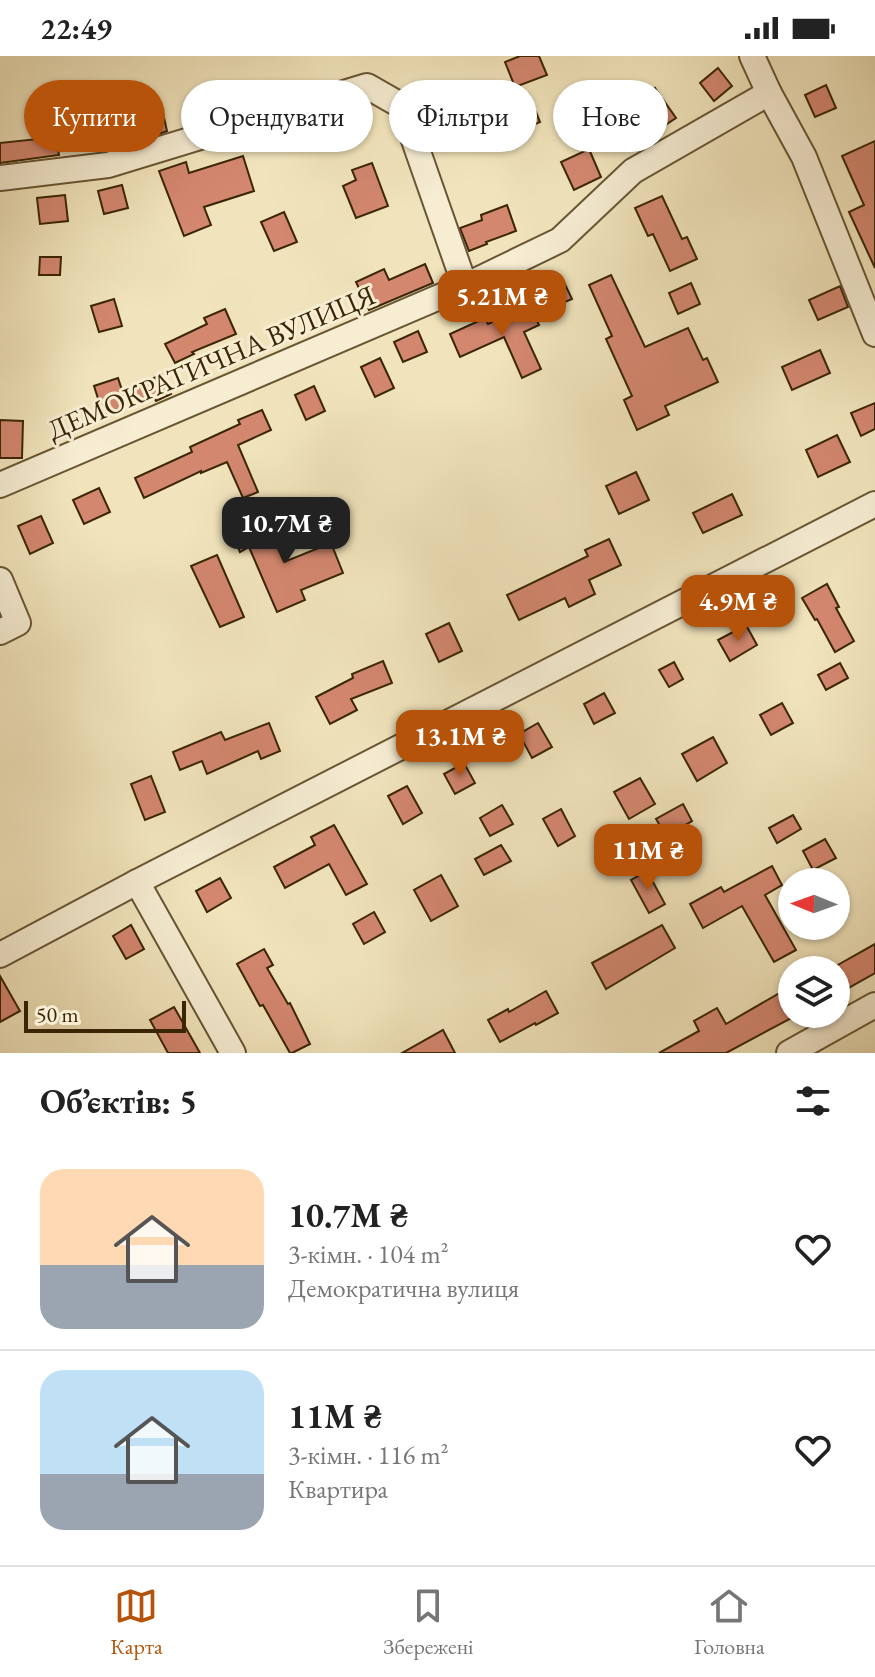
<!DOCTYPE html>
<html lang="uk">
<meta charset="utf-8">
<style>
body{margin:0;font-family:"EB Garamond",serif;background:#f6f6f6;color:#222;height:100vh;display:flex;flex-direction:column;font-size:30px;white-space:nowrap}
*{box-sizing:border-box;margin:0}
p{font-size:26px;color:#767676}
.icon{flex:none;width:44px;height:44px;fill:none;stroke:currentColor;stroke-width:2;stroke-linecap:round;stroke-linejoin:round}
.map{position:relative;height:997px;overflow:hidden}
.side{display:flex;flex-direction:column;background:#fff;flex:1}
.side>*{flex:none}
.top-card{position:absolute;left:24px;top:24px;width:828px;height:72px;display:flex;gap:16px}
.needle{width:52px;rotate:271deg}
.controls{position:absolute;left:778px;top:812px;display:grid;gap:16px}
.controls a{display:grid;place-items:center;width:72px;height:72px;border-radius:50%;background:#fff;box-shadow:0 2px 6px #0004;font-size:40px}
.scale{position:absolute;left:24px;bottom:20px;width:162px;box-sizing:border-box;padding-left:8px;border:4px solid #3a2505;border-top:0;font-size:22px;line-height:28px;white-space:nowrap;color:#3a2505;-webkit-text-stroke:6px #f6edd3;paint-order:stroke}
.price{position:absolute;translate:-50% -68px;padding:0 18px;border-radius:16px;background:#b45309;color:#fff;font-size:26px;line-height:52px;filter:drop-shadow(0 2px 4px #0008)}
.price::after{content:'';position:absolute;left:50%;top:48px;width:24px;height:18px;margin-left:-12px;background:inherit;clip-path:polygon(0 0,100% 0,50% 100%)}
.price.on{background:#222;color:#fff}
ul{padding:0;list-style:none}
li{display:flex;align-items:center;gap:24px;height:200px;padding:0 40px}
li+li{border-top:2px solid #e0e0e0}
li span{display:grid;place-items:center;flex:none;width:224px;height:160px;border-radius:24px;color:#555}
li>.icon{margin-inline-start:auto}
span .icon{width:96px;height:96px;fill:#fffc;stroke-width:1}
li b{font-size:34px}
h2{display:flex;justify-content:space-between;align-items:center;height:96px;padding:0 40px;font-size:34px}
.chip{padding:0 28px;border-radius:36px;background:#fff;box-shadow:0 2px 6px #0004;font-size:28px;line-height:72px}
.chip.on{background:#b45309;color:#fff}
.status{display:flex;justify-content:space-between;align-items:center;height:56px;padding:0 40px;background:#fff;direction:ltr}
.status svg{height:22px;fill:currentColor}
.dock{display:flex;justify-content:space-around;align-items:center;height:112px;border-top:2px solid #e0e0e0;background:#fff;font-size:22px;color:#767676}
.dock a{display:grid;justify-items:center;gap:4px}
.dock .on{color:#b45309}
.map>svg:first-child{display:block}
.building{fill:#d3876f;stroke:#3a2505;stroke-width:2}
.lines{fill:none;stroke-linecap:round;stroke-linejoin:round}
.minor-casing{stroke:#685533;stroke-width:28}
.minor{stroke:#f6edd3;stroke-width:24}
.labels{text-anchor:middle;stroke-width:6;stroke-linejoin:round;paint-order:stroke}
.street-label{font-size:28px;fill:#3a2505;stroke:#f6edd3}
</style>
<div class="status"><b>22:49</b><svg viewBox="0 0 49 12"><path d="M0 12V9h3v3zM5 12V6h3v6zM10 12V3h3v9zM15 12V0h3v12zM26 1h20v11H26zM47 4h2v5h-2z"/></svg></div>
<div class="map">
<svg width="875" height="997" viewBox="0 0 875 997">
<rect width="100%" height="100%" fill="#f1e4bc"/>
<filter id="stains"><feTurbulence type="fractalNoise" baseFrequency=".0025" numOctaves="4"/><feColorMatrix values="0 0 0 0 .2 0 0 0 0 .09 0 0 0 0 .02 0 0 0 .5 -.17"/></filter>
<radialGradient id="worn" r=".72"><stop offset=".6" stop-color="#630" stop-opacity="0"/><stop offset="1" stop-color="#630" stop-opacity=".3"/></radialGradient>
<!-- building -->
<g class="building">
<polygon points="520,0 539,0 547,19 515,31 505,6"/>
<polygon points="718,12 732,30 714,45 700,27"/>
<polygon points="283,26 286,39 263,46 260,32"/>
<polygon points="826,29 836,52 815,61 805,39"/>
<polygon points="655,32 676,62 650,79 630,49"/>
<polygon points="529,39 540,66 508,80 497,53"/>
<polygon points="453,42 463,69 437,78 427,52"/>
<polygon points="163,57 167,75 147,82 100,89 96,70"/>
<polygon points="56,81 59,99 0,107 0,87"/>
<polygon points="875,85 875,212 849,156 864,149 842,100"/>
<polygon points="589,93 601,121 574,134 561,106"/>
<polygon points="243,100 254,135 204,151 211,169 184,180 159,115 186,106 189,117"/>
<polygon points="372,107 388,150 356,162 343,130 356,124 352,114"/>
<polygon points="122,129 128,152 104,158 98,135"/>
<polygon points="65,139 68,165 40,168 37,142"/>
<polygon points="662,140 682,183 687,181 697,203 670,215 653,178 648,180 635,152"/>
<polygon points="507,149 516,175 486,186 487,188 469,195 460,172 482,164 481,159"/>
<polygon points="284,156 297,186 274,195 261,166"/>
<polygon points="40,201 61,201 60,219 39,219"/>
<polygon points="425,208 433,227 369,254 356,226 384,213 389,224"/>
<polygon points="611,219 645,291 688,272 703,304 707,302 718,326 665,350 669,359 637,374 624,344 632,340 606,283 612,280 589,229"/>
<polygon points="562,222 572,243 544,255 535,234"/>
<polygon points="691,227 700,248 678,258 669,237"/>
<polygon points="840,230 848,251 818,264 809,244"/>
<polygon points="114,243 122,270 99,276 91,250"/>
<polygon points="530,249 539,269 524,276 541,313 522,322 504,281 460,301 450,278 485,262 488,268"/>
<polygon points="225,253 236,278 192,296 194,298 175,307 165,288 207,268 204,262"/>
<polygon points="418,275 427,296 403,306 394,286"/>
<polygon points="820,294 830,317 792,334 782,311"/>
<polygon points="380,302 394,332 375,341 361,311"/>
<polygon points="162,318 171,338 156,345 154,342 103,358 94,330 118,322 123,337"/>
<polygon points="314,330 325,355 306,364 295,339"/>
<polygon points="875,347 875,373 861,380 851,357"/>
<polygon points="262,354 271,374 238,389 258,436 243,442 227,406 201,417 201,415 144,442 135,422 192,396 190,391 240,368 238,364"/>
<polygon points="0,364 23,365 22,402 0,402"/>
<polygon points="837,379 850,406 818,421 806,394"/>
<polygon points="636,416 649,444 619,458 606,430"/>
<polygon points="99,432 110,456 84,468 73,444"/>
<polygon points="732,438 742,459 703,477 693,457"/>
<polygon points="41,460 53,487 30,498 18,470"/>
<polygon points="264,461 284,506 331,487 343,517 301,534 305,544 277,556 249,491 240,496 231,476"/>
<polygon points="609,483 621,509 589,524 595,538 569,551 565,542 519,564 507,539 588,500 585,494"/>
<polygon points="217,499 244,561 220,571 191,510"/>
<polygon points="827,528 839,551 836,552 854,585 835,596 817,563 815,564 802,542"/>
<polygon points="449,567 462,595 439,606 426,578"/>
<polygon points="746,569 757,589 730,605 718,584"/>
<polygon points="383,605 392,627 351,643 357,654 330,668 316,641 353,622 352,618"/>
<polygon points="674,606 683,623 669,631 659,614"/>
<polygon points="840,607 848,622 826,634 818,619"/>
<polygon points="604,637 615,657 594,668 584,648"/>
<polygon points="782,647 793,667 771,679 760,659"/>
<polygon points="269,667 280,695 261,703 258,695 207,718 202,705 180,714 173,696 221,676 225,684"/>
<polygon points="538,667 552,691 532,702 519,678"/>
<polygon points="713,681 727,707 697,725 682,698"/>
<polygon points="464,707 475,727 455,738 444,718"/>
<polygon points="151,720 165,756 145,764 131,728"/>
<polygon points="640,722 655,748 629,763 614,736"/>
<polygon points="407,730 422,757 403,768 388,740"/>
<polygon points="683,748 692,765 666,780 656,763"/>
<polygon points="502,749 513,768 490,780 480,762"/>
<polygon points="561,753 575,780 558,790 543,763"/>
<polygon points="793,759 801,773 777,787 769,772"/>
<polygon points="334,769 367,828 346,839 329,808 285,832 274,811 315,789 311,781"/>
<polygon points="825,783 836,802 813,814 803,795"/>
<polygon points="501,789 511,805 484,819 475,803"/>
<polygon points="772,810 782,829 765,839 796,894 774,906 742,850 703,872 690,848 721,831 724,836"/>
<polygon points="647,815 665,848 649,857 631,824"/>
<polygon points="441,819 458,850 431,865 414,834"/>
<polygon points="220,822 231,842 207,856 196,835"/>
<polygon points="374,856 385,876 364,888 353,868"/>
<polygon points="131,869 144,893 126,903 113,880"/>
<polygon points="662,869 675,892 606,933 592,907"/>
<polygon points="875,888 875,917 836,939 836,910"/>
<polygon points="264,893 273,909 267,912 288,948 290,947 310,988 292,997 290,997 263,949 260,950 237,908"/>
<polygon points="0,920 20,955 0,966"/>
<polygon points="546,935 558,957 536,969 535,967 500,986 488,964 508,953 509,956"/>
<polygon points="783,935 792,951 792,958 797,959 726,997 659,997 699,975 694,965 717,952 726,968"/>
<polygon points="174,951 200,997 168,997 150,964"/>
<polygon points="443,974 455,997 402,997"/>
</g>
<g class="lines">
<!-- minor casing -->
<g class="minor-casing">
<g id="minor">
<polyline points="752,0 769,37 804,101 875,278"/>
<polyline points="0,122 108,109 367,30 402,50 465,230"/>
<polyline points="0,429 465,230 560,184 633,115 769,37"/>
<polyline points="0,524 18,567 0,576"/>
<polyline points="137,826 233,997"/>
<polyline points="0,899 137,826 875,448"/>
<polyline points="789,997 875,949"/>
</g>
</g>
<!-- minor -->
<use href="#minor" class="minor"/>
</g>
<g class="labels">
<!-- street labels -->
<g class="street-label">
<text transform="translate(211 306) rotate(-23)" y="10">ДЕМОКРАТИЧНА ВУЛИЦЯ</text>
</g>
</g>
<rect width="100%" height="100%" filter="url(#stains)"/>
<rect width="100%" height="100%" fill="url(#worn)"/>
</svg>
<div class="controls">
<a><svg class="needle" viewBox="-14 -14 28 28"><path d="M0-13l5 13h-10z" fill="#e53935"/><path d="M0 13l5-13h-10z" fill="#767676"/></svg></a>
<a><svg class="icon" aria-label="layers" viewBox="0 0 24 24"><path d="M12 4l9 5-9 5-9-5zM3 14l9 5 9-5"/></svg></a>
</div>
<div class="scale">50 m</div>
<b class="price" style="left:502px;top:282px">5.21M ₴</b>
<b class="price on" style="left:286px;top:509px">10.7M ₴</b>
<b class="price" style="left:738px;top:587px">4.9M ₴</b>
<b class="price" style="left:460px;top:722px">13.1M ₴</b>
<b class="price" style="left:648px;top:836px">11M ₴</b>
<div class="top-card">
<a class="chip on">Купити</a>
<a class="chip">Орендувати</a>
<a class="chip">Фільтри</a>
<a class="chip">Нове</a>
</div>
</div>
<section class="side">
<h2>Об’єктів: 5<svg class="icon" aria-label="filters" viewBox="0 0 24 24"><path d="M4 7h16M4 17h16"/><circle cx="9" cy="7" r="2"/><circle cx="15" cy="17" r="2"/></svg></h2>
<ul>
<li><span style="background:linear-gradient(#ffd9b3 60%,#9aa5b1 0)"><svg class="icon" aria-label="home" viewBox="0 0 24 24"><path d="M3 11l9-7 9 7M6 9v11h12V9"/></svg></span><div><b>10.7M ₴</b><p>3-кімн. · 104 m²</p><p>Демократична вулиця</p></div><svg class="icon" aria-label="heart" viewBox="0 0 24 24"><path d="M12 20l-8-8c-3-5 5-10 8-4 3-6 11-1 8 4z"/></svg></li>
<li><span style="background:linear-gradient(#bfe0f5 65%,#9aa5b1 0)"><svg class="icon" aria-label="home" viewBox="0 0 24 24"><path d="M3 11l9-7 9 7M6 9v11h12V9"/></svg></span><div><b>11M ₴</b><p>3-кімн. · 116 m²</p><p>Квартира</p></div><svg class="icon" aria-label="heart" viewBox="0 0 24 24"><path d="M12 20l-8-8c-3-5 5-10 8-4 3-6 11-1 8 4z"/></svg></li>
</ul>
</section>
<nav class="dock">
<a class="on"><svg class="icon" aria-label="map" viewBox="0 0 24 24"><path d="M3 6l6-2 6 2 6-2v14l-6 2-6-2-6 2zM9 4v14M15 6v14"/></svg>Карта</a>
<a><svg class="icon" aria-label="saved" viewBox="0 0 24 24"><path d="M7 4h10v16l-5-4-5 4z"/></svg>Збережені</a>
<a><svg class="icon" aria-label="home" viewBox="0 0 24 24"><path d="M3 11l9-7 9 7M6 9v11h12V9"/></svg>Головна</a>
</nav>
